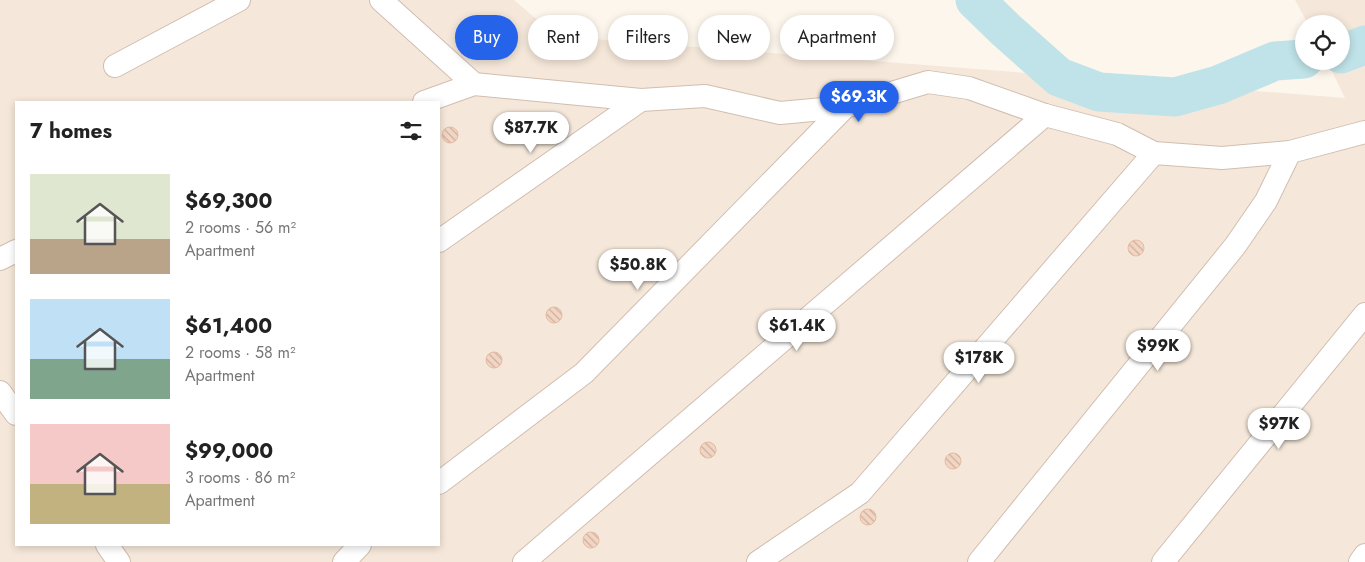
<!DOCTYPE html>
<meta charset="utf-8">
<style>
body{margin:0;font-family:Jost,sans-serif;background:#f6f6f6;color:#222;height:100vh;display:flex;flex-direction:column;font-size:19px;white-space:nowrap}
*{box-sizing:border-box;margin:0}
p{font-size:16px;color:#767676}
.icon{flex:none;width:28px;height:28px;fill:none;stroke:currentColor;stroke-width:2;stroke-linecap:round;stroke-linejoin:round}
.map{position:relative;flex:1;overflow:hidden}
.panel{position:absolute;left:15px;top:101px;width:425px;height:445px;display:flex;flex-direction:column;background:#fff;border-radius:0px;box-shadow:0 2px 8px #0003}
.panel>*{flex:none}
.hud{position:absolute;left:455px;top:15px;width:475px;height:45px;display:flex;gap:10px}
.buttons{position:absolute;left:1295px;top:15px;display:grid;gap:10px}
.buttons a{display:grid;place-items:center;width:55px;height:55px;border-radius:50%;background:#fff;box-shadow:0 2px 8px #0003;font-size:25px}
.price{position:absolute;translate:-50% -42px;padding:0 11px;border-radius:18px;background:#fff;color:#222;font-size:16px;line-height:32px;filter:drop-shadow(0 1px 2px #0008)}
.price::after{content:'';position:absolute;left:50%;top:30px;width:15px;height:11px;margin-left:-8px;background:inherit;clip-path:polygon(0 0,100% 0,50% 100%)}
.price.current{background:#2563eb;color:#fff}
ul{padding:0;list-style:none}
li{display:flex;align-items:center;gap:15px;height:125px;padding:0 15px}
li span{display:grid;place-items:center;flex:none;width:140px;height:100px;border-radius:0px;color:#555}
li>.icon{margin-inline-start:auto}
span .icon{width:60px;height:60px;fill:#fffc;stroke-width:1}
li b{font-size:21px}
h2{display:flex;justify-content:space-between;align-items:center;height:60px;padding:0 15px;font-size:21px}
.tag{padding:0 18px;border-radius:22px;background:#fff;box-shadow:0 2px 8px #0003;font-size:18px;line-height:45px}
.tag.current{background:#2563eb;color:#fff}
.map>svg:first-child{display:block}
.residential{fill:#f5e8da;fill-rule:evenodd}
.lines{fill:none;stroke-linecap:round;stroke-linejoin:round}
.river{stroke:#bfe3e8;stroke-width:39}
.building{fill:url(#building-back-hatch);stroke:#e6bba3}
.street-casing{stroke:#d1beb0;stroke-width:24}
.street{stroke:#fff;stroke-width:22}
</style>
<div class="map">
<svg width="1365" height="562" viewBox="0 0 1365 562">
<defs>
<pattern id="building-back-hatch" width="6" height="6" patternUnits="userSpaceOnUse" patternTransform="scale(1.25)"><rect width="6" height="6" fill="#f3d5c3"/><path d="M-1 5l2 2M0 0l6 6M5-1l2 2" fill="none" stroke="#cab0a1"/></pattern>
</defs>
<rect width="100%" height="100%" fill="#fdf6ec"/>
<!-- residential -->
<path class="residential" d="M 0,0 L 514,0 L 556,36 L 1345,98 L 1327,61 L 1341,61 L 1341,24 L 1308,24 L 1295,0 L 1365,0 L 1365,562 L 0,562 ZM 16,102 L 439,102 L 439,545 L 16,545 Z"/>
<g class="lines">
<!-- river -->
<g class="river">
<polyline points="975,0 1006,30 1059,77 1099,92 1175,97 1218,85 1275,61 1304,59"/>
<polyline points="1341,54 1365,45"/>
</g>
</g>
<!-- building -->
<g class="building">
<circle cx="450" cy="135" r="8"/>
<circle cx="1136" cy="248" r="8"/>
<circle cx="554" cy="315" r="8"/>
<circle cx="494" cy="360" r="8"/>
<circle cx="708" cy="450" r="8"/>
<circle cx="953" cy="461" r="8"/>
<circle cx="868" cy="517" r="8"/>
<circle cx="591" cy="540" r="8"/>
</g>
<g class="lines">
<!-- street casing -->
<g class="street-casing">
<g id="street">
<polyline points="381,0 474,84 641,100 705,96 780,113 845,107 928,82 969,88 1045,115 1117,134 1154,153 1222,158 1290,152 1365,132"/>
<polyline points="115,66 239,0"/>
<polyline points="424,102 474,84"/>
<polyline points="439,241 641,100"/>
<polyline points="0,259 16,251"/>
<polyline points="0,392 16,414"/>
<polyline points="439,483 584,373 845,107"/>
<polyline points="107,545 119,562"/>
<polyline points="344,562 360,545"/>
<polyline points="524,562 1045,115"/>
<polyline points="758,562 860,493 1154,153"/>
<polyline points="979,562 1235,246 1266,201 1290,152"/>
<polyline points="1163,562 1365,314"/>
<polyline points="1360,562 1365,555"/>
</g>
</g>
<!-- street -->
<use href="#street" class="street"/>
</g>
</svg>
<div class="buttons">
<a><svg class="icon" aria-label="locate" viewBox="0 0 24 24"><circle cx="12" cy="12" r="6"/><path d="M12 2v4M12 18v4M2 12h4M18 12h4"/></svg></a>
</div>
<b class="price current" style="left:859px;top:123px">$69.3K</b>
<b class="price" style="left:531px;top:154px">$87.7K</b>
<b class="price" style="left:638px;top:291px">$50.8K</b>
<b class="price" style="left:797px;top:352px">$61.4K</b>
<b class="price" style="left:1158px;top:372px">$99K</b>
<b class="price" style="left:979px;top:384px">$178K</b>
<b class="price" style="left:1279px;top:450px">$97K</b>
<div class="hud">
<a class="tag current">Buy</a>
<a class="tag">Rent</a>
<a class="tag">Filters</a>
<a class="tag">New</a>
<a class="tag">Apartment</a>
</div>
<section class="panel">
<h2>7 homes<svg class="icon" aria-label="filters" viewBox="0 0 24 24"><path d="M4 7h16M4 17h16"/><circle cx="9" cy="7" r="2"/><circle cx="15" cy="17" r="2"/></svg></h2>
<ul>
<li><span style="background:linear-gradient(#dfe7d0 65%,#b9a48a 0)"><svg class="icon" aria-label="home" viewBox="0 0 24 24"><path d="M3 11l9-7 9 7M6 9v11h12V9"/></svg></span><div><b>$69,300</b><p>2 rooms · 56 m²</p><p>Apartment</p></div></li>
<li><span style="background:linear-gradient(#bfe0f5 60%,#7fa58c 0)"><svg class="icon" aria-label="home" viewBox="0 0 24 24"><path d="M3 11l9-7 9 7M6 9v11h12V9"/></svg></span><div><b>$61,400</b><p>2 rooms · 58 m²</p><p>Apartment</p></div></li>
<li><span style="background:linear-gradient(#f6c9c9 60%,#c2b280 0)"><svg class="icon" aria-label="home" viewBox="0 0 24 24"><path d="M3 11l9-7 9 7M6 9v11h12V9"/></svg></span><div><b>$99,000</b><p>3 rooms · 86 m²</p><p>Apartment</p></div></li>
</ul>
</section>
</div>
